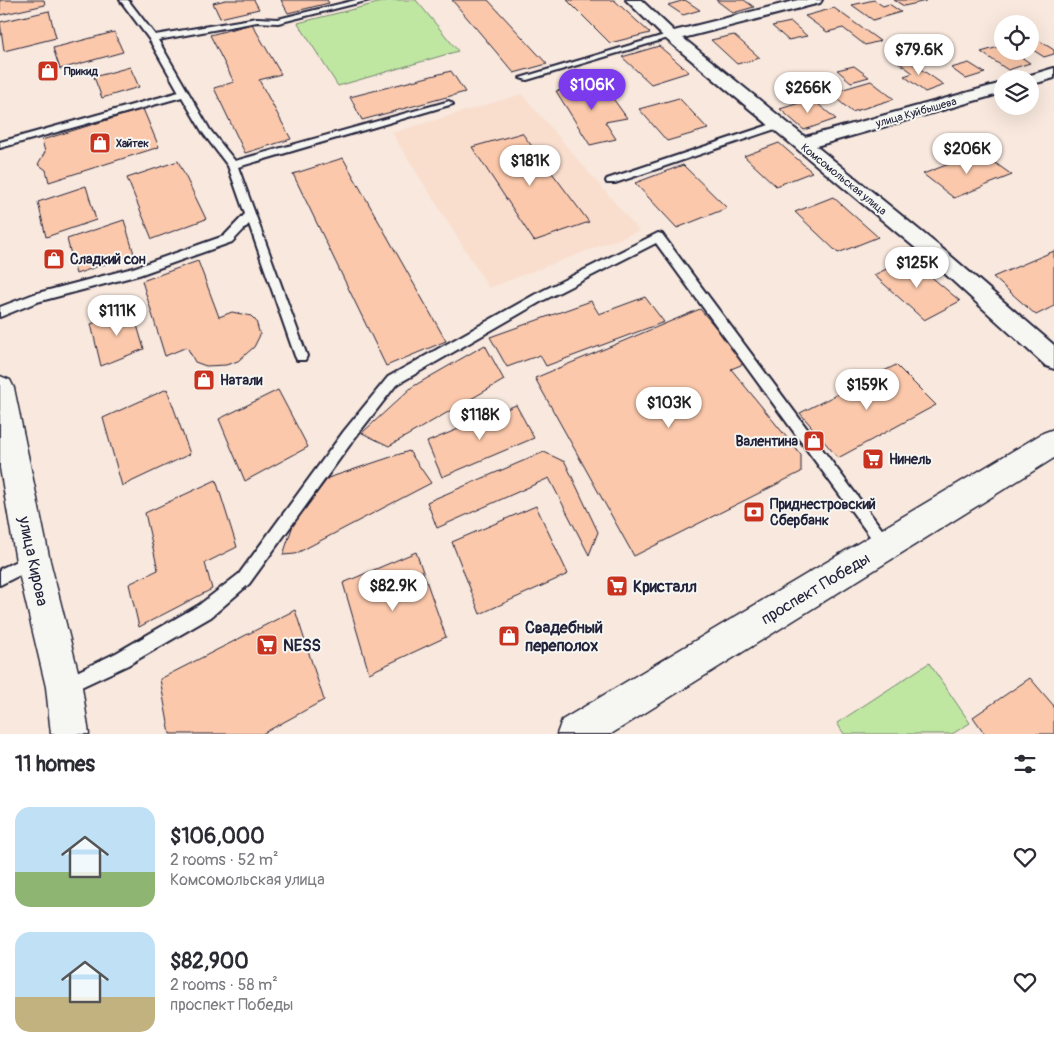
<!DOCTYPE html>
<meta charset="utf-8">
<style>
body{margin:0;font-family:Pangolin,sans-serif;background:#f7f7f7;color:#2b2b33;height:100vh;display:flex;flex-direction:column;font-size:19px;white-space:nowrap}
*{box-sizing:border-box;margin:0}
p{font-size:16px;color:#7c7c81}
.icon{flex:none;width:28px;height:28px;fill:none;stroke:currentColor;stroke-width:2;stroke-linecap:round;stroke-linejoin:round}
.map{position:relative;height:734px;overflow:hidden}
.panel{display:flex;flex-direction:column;background:#fff;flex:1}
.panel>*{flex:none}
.buttons{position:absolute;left:994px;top:15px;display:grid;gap:10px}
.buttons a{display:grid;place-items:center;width:45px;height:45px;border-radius:50%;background:#fff;box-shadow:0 5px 20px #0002;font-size:25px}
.price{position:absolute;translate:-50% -42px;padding:0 11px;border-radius:18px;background:#fff;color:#222;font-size:16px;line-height:32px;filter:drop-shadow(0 1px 2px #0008)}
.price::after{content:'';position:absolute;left:50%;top:30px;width:15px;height:11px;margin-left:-8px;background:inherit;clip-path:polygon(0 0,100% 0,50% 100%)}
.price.selected{background:#7c3aed;color:#fff}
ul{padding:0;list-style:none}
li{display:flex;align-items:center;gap:15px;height:125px;padding:0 15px}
li span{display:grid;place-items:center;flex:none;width:140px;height:100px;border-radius:15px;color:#555}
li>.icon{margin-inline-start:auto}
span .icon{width:60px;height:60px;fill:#fffc;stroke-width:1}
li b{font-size:21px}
h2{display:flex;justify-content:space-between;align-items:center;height:60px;padding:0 15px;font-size:21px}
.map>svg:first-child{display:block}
.built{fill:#f9dece}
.green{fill:#c0e7a2;stroke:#71846e}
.building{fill:#fbc8ab;stroke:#22223b}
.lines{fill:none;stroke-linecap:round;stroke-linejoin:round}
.service-casing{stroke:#22223b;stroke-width:4}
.minor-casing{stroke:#22223b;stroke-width:4}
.tertiary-casing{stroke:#22223b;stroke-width:3}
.secondary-casing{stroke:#22223b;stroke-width:3}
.service{fill:#f6f6f2;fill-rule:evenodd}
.minor{fill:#f6f6f2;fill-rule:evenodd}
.tertiary{fill:#f6f6f2;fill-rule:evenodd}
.secondary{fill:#f6f6f2;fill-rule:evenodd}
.labels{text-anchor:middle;stroke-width:4;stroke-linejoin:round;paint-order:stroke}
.far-poi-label{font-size:11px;font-weight:bold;fill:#22223b;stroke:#f6f6f2;text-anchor:start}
.far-street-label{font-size:11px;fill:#22223b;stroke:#f6f6f2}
.poi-label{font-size:14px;font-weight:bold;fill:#22223b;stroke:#f6f6f2;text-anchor:start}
.near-street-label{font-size:16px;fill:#22223b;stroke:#f6f6f2}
.near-poi-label{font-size:16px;font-weight:bold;fill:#22223b;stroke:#f6f6f2;text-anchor:start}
</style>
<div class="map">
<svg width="1054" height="734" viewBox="0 0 1054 734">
<rect width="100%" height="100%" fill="#f8e8dd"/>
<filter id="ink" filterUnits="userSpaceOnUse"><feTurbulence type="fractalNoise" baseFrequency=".02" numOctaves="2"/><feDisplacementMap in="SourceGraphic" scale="10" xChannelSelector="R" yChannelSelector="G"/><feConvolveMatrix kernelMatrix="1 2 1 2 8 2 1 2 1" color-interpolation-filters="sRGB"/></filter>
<g filter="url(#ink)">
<!-- built -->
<polygon class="built" points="522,94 639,231 489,288 392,133"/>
<!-- green -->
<g class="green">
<polygon points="390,0 416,0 458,51 338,86 298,23"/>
<polygon points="929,663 970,723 952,734 844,734 837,723"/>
</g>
<!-- building -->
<g class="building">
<polygon points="0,0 44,0 45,5 0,15"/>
<polygon points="226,0 254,0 259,9 220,18 213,3"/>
<polygon points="281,0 327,0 329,3 288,13"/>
<polygon points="452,0 488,0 547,64 514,73"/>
<polygon points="567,0 614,0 650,33 610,43"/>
<polygon points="685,0 700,10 683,15 668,5"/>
<polygon points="716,0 744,0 754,7 733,13"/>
<polygon points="874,0 883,6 889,4 901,12 873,20 852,5"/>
<polygon points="894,0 924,0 926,1 904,6"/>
<polygon points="834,8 880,41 865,45 843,28 827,32 805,16"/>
<polygon points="49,11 56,38 4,51 0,22"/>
<polygon points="791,22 807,36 788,40 772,26"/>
<polygon points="252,24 281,74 259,80 291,139 245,153 214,88 234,82 210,35"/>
<polygon points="114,32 123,52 60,69 53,48"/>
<polygon points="734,35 760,58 737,64 711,40"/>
<polygon points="1032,36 1054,50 1054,54 1044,57 1030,48 1030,37"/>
<polygon points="659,46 689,72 651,84 622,57"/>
<polygon points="1002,46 1002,51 1012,51 1030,63 1008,70 981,52"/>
<polygon points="903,57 944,85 925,92 904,76 913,73 894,59"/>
<polygon points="969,63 985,73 966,79 951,68"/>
<polygon points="854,66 869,77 851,82 837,70"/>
<polygon points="130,67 139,87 102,98 94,77"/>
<polygon points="451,71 465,92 362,120 350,97"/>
<polygon points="871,81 894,99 852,112 830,93"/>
<polygon points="601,82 627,118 605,122 616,139 590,145 556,91"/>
<polygon points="679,98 708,129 667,141 639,109"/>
<polygon points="812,99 836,119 804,130 780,109"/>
<polygon points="143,109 159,147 49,182 46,170 38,164 45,152 42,140"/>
<polygon points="522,133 589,222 534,241 472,147"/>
<polygon points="779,143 812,172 776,186 744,156"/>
<polygon points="980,152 1012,175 954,198 923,174"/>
<polygon points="343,158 446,341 386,366 293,174"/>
<polygon points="178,161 206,219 152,239 127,178"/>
<polygon points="683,165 727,208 677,228 635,183"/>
<polygon points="86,186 96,220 46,237 38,202"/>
<polygon points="833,197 878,237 838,253 795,212"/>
<polygon points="124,220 134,254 76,274 67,239"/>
<polygon points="1054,251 1054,306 1036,315 993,277"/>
<polygon points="909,258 960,301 924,320 874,275"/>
<polygon points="198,261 219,317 232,312 251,316 256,321 260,335 254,347 238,361 226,365 206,366 195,362 187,347 165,356 142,281"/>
<polygon points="645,297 664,322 546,366 540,355 507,367 490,337 591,301 599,314"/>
<polygon points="132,308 144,349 101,366 91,324"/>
<polygon points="700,309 746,363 731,369 801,455 801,472 634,556 535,378"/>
<polygon points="485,345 504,380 389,446 362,433 412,387"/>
<polygon points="896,365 936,405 838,458 800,413"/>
<polygon points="167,389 190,454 122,486 103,418"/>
<polygon points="278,390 308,447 245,481 219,419"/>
<polygon points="516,405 534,438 442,477 427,442"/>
<polygon points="409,451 431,483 295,554 283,555 293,525 328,478"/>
<polygon points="544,452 565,462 598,532 589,555 549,478 437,528 427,502"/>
<polygon points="216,480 237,547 205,563 212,589 139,627 129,584 158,570 145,513"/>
<polygon points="536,506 568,574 480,614 452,542"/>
<polygon points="416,552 446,637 369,673 343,583"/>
<polygon points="295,610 324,700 262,734 170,734 160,679"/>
<polygon points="1030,678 1054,706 1054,734 985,734 973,717"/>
</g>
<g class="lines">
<!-- service casing -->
<g class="service-casing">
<g id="service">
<polygon points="120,0 128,0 155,35 257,18 278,19 356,0 370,0 278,23 257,22 158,40 210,130 235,161 446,102 449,101 453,104 238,167 307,356 305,360 297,360 295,356 249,224 232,242 139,275 37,302 0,317 0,307 34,294 133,268 224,236 245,214 228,166 203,133 182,97 0,148 0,142 179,92 149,39"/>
<polygon points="668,34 675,36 527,80 520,78"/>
<polygon points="778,122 781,123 781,127 615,183 607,183 606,181 607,179"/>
<polygon points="658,233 662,234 890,540 892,545 890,550 885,552 880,550 656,243 542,301 396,385 354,439 249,584 211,617 128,665 64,695 58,693 56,687 58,681 116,653 199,605 239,574 344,431 388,377 534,295"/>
<polygon points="33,553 38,556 41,561 38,566 0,585 0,569"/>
</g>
</g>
<!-- minor casing -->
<g class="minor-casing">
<g id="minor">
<polygon points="626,0 641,0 674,31 798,0 822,0 820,3 683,38 805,137 1002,83 1002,93 816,146 945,251 1054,345 1054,369 1046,366 931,261 666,39"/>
<polygon points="1054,68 1054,78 1030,85 1030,79 1023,79 1024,77"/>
</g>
</g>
<!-- tertiary casing -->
<g class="tertiary-casing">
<polygon id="tertiary" points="1054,429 1054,458 611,734 557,734 562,720 1043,433"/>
</g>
<!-- secondary casing -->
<g class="secondary-casing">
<polygon id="secondary" points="0,376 10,380 14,388 50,561 82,687 89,734 51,734 46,687 16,561 0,468"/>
</g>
<!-- service -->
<use href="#service" class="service"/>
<!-- minor -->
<use href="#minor" class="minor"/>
<!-- tertiary -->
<use href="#tertiary" class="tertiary"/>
<!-- secondary -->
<use href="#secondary" class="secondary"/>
</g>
</g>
<!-- icons -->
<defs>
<g id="shop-square" transform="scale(1.125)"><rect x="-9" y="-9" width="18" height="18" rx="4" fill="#c8321e" stroke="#f6f6f2"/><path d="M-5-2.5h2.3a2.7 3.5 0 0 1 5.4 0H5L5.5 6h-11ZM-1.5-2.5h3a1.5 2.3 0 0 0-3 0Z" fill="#fff"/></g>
<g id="supermarket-square" transform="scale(1.125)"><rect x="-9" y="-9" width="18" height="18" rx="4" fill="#c8321e" stroke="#f6f6f2"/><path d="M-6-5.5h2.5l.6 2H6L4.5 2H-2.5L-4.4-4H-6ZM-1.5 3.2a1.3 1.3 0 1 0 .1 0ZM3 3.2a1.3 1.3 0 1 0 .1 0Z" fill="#fff"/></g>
<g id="bank-square" transform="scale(1.125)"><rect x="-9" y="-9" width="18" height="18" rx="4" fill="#c8321e" stroke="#f6f6f2"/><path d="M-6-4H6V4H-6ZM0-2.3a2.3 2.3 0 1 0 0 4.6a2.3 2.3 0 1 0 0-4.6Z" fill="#fff"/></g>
</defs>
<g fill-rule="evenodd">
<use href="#shop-square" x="48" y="71"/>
<use href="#shop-square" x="100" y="143"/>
<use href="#shop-square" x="54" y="259"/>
<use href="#shop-square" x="204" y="380"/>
<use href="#shop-square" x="814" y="441"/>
<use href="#supermarket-square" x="873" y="459"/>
<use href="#bank-square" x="754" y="512"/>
<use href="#supermarket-square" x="617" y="586"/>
<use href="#shop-square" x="509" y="636"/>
<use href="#supermarket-square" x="267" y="645"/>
</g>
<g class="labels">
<!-- far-poi labels -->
<g class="far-poi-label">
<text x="64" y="75">Прикид</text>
<text x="116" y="147">Хайтек</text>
</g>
<!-- far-street labels -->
<g class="far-street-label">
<text transform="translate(916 112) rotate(-16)" y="4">улица Куйбышева</text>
<text transform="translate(844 179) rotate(39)" y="4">Комсомольская улица</text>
</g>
<!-- poi labels -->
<g class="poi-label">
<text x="70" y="264">Сладкий сон</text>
<text x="220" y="385">Натали</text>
<text x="798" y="446" text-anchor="end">Валентина</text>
<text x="889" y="464">Нинель</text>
<text x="770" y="509">Приднестровский<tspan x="770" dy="16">Сбербанк</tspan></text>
</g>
<!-- near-street labels -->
<g class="near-street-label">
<text transform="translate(34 561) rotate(78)" y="6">улица Кирова</text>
<text transform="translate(815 588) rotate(-31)" y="6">проспект Победы</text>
</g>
<!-- near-poi labels -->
<g class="near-poi-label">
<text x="633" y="592">Кристалл</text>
<text x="525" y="633">Свадебный<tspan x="525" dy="18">переполох</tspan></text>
<text x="283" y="651">NESS</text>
</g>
</g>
</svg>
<div class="buttons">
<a><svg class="icon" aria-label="locate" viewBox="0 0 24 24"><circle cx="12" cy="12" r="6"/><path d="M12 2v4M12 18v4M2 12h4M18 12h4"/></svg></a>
<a><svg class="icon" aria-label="layers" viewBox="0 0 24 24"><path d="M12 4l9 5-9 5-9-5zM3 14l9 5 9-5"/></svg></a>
</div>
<b class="price" style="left:919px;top:76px">$79.6K</b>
<b class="price selected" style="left:592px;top:111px">$106K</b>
<b class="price" style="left:808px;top:114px">$266K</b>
<b class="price" style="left:967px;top:175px">$206K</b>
<b class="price" style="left:530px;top:187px">$181K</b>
<b class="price" style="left:917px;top:289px">$125K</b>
<b class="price" style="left:117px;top:337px">$111K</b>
<b class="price" style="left:867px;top:411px">$159K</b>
<b class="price" style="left:669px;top:429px">$103K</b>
<b class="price" style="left:480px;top:441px">$118K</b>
<b class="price" style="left:393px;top:612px">$82.9K</b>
</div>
<section class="panel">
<h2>11 homes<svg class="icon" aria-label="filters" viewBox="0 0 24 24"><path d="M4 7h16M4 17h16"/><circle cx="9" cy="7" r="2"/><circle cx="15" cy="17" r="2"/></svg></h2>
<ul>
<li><span style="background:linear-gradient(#bfe0f5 65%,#8fb573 0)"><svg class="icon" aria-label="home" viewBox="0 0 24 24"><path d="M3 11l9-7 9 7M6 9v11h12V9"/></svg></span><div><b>$106,000</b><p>2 rooms · 52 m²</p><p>Комсомольская улица</p></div><svg class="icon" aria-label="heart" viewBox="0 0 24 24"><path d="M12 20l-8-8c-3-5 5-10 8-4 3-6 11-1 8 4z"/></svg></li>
<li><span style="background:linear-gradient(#bfe0f5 65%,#c2b280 0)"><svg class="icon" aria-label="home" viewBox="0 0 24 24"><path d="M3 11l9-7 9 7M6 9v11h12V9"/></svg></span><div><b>$82,900</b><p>2 rooms · 58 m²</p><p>проспект Победы</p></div><svg class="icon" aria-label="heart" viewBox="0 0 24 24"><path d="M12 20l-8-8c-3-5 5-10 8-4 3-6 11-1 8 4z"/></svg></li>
</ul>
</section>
